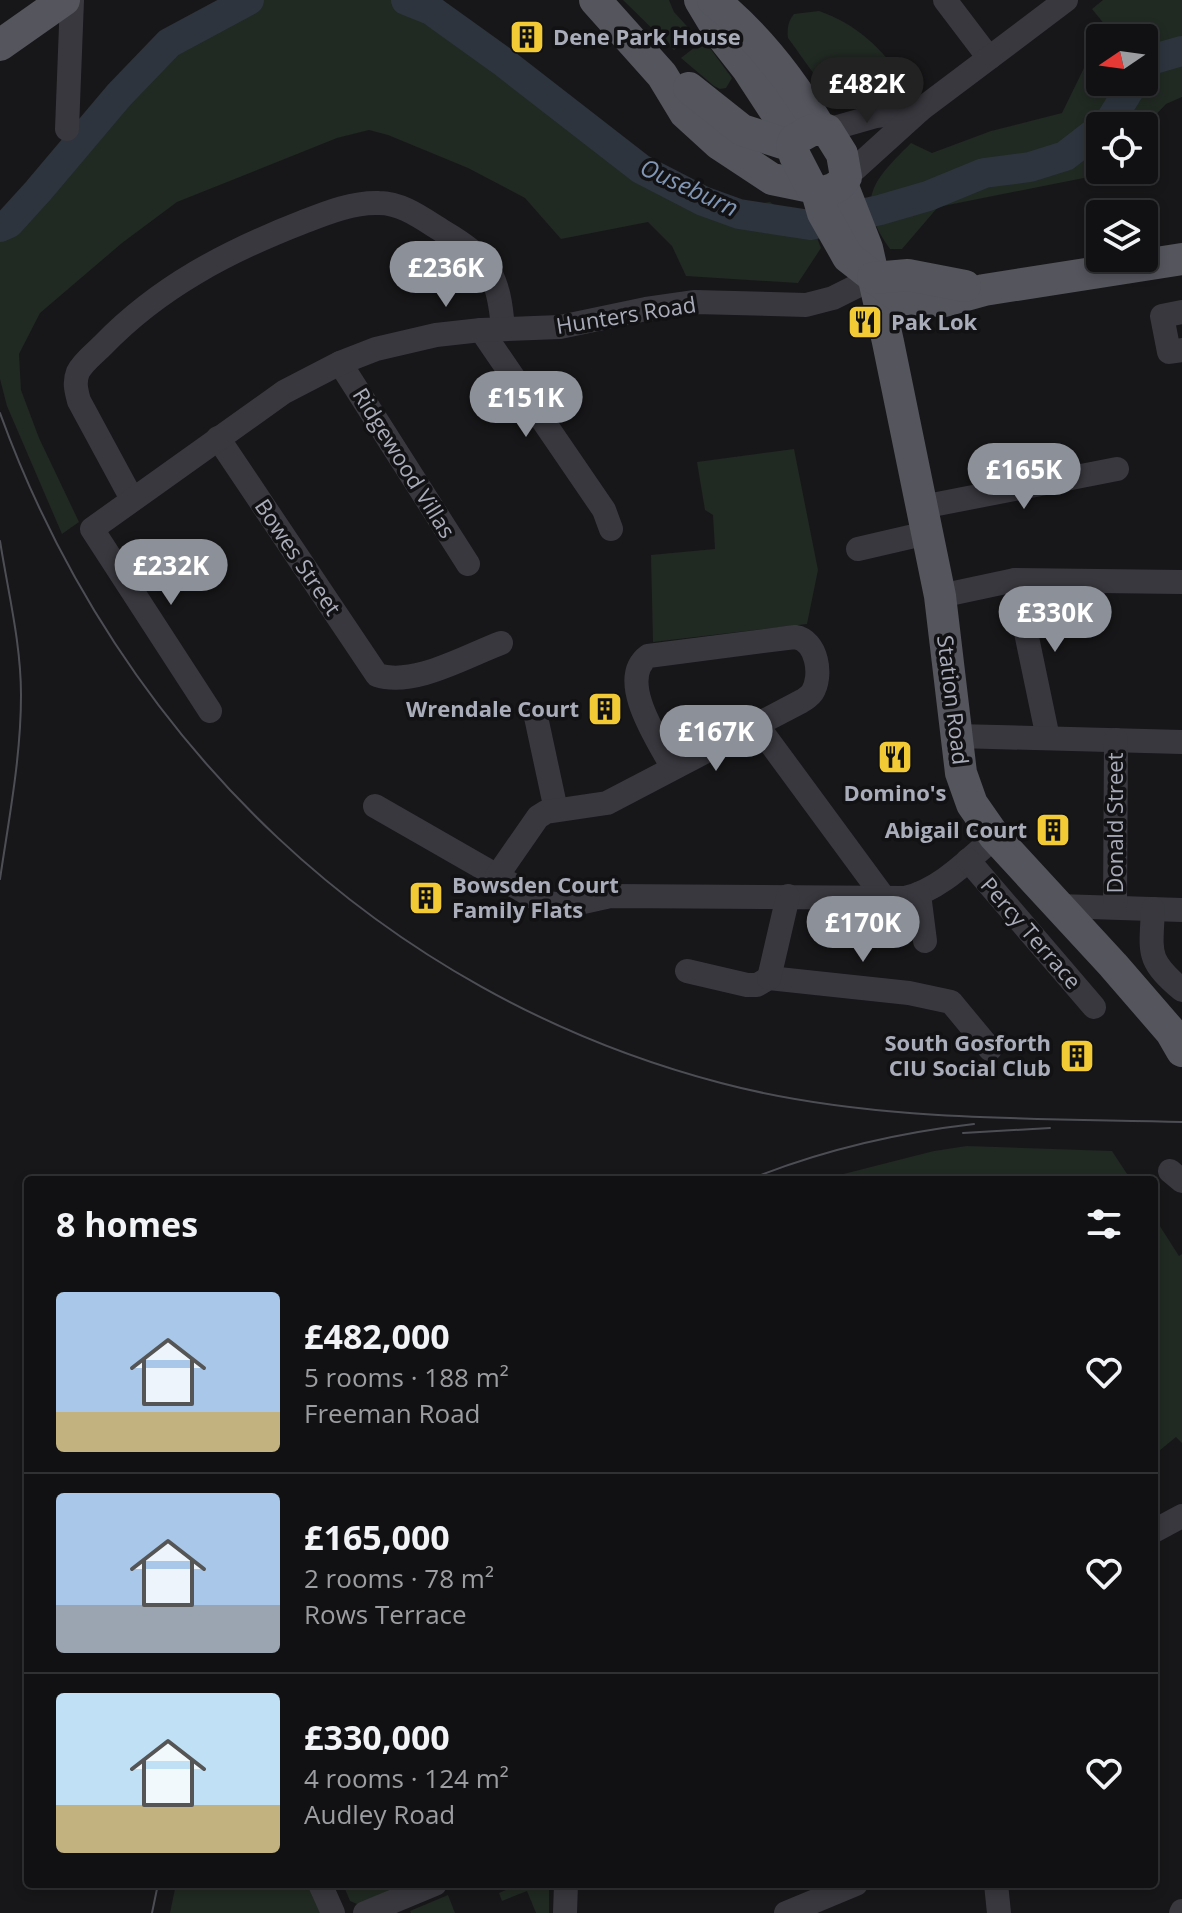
<!DOCTYPE html>
<meta charset="utf-8">
<style>
body{margin:0;font-family:"Open Sans",sans-serif;background:#1a1a1c;color:#f1f3f6;height:100vh;display:flex;flex-direction:column;font-size:30px;white-space:nowrap}
*{box-sizing:border-box;margin:0}
p{font-size:26px;color:#9c9da0}
.icon{flex:none;width:44px;height:44px;fill:none;stroke:currentColor;stroke-width:2;stroke-linecap:round;stroke-linejoin:round}
.map{position:relative;flex:1;overflow:hidden}
.details{position:absolute;left:24px;top:1176px;width:1134px;height:712px;display:flex;flex-direction:column;background:#111113;border-radius:8px;box-shadow:0 4px 12px #0003,0 0 0 2px #303133}
.details>*{flex:none}
.needle{width:52px;rotate:257deg}
.controls{position:absolute;left:1086px;top:24px;display:grid;gap:16px}
.controls a{display:grid;place-items:center;width:72px;height:72px;border-radius:8px;background:#111113;box-shadow:0 4px 12px #0003,0 0 0 2px #303133;font-size:40px}
.price{position:absolute;translate:-50% -68px;padding:0 18px;border-radius:28px;background:#8c9099;color:#fff;font-size:26px;line-height:52px;filter:drop-shadow(0 2px 4px #0008)}
.price::after{content:'';position:absolute;left:50%;top:48px;width:24px;height:18px;margin-left:-12px;background:inherit;clip-path:polygon(0 0,100% 0,50% 100%)}
.price.active{background:#222;color:#fff}
ul{padding:0;list-style:none}
li{display:flex;align-items:center;gap:24px;height:200px;padding:0 32px}
li+li{border-top:2px solid #303133}
li span{display:grid;place-items:center;flex:none;width:224px;height:160px;border-radius:8px;color:#555}
li>.icon{margin-inline-start:auto}
span .icon{width:96px;height:96px;fill:#fffc;stroke-width:1}
li b{font-size:34px}
h2{display:flex;justify-content:space-between;align-items:center;height:96px;padding:0 32px;font-size:34px}
.map>svg:first-child{display:block}
.green{fill:#212923;fill-rule:evenodd}
.lines{fill:none;stroke-linecap:round;stroke-linejoin:round}
.river{stroke:#2d343d;stroke-width:30}
.minor{stroke:#38383e;stroke-width:24}
.major{stroke:#54555d;stroke-width:32}
.tram{stroke:#4d4e55;stroke-width:2}
.labels{text-anchor:middle;stroke-width:7;stroke-linejoin:round;paint-order:stroke}
.poi-label{font-size:22px;font-weight:bold;fill:#a9acb9;stroke:#121214;text-anchor:start}
.street-label{font-size:22px;fill:#a9acb9;stroke:#121214}
.water-label{font-size:24px;font-style:italic;fill:#8096b4;stroke:#121214}
</style>
<div class="map">
<svg width="1182" height="1913" viewBox="0 0 1182 1913">
<rect width="100%" height="100%" fill="#171719"/>
<!-- green -->
<g class="green">
<path d="M 234,0 L 435,0 L 615,141 L 689,190 L 736,207 L 770,202 L 816,235 L 821,248 L 798,283 L 686,276 L 672,246 L 648,222 L 561,239 L 525,198 L 468,168 L 388,135 L 369,130 L 337,138 L 177,202 L 122,243 L 40,313 L 19,354 L 21,390 L 39,438 L 79,522 L 62,534 L 7,406 L 0,379 L 0,215 C 27,200 39,175 59,153 C 113,91 158,38 234,0 Z"/>
<polygon points="623,0 669,0 674,12 695,35 674,50"/>
<path d="M 1103,0 L 1182,0 L 1182,97 L 1166,104 L 1144,127 L 1100,126 L 1100,170 L 1103,170 L 1099,175 L 938,207 L 902,249 L 890,249 C 854,199 873,181 911,143 L 932,153 L 991,131 L 1062,113 L 1105,25 L 1092,9 ZM 1100,38 L 1144,38 L 1144,82 L 1100,82 Z"/>
<path d="M 819,11 C 855,23 883,49 904,81 L 900,92 C 883,95 860,103 843,100 C 826,96 799,52 788,38 C 787,29 788,21 794,14 Z"/>
<polygon points="704,40 732,78 726,88 720,89 714,86 681,58"/>
<polygon points="794,449 818,570 807,624 653,642 651,555 715,549 713,515 705,510 697,462"/>
<polygon points="967,1146 1112,1151 1131,1180 820,1180 934,1151"/>
<polygon points="1154,1217 1179,1256 1182,1254 1182,1443 1176,1437 1154,1455"/>
<polygon points="176,1884 310,1884 322,1913 170,1913"/>
<polygon points="343,1884 359,1884 361,1889 373,1884 393,1884 398,1894 366,1908 350,1901"/>
<polygon points="513,1887 549,1888 549,1913 536,1913 527,1891 502,1901 499,1893"/>
<polygon points="448,1895 455,1913 411,1913 410,1911"/>
</g>
<g class="lines">
<!-- river -->
<g class="river">
<polyline points="406,0 431,10 502,61 641,169 703,201 739,214 810,225 880,210 928,196 984,173 1030,167 1065,156 1100,129"/>
<polyline points="1144,66 1147,61 1182,51"/>
<polyline points="1104,126 1110,121 1134,82"/>
<polyline points="0,227 9,223 38,191 119,95 169,43 249,0"/>
</g>
<!-- minor -->
<g class="minor">
<polyline points="945,0 989,58"/>
<polyline points="67,129 72,0"/>
<polyline points="827,130 876,116 920,110"/>
<polyline points="846,177 920,110 1066,0"/>
<polyline points="1182,312 1162,316 1169,352 1182,350"/>
<polyline points="481,330 604,510 611,529"/>
<polyline points="340,363 468,564"/>
<path d="M 218,438 L 377,675 C 414,687 466,656 501,643"/>
<path d="M 132,499 L 79,401 C 76,390 74,382 78,372 C 83,362 95,353 103,345 C 159,287 228,251 303,222 C 326,213 353,202 379,203 C 403,203 424,220 444,232 C 490,259 499,277 503,329"/>
<polyline points="922,507 1117,469"/>
<polyline points="858,549 927,533"/>
<polyline points="1015,580 1048,738"/>
<polyline points="940,596 1015,580 1182,582"/>
<polyline points="210,711 92,529 284,392 340,363 376,349 436,335 481,330 560,327 646,309 695,302 806,305 833,298 873,278"/>
<polyline points="536,717 556,810"/>
<polyline points="757,725 885,899"/>
<polyline points="957,736 1182,742"/>
<path d="M 375,806 L 539,900 C 564,910 586,901 611,896 L 905,898 C 940,890 968,860 995,837"/>
<polyline points="968,860 1094,1007"/>
<path d="M 497,876 L 538,817 L 546,812 L 607,803 L 802,701 C 803,701 812,694 812,693 C 823,676 817,640 795,637 L 648,656 C 616,680 659,742 673,768"/>
<polyline points="919,894 925,941"/>
<polyline points="1059,906 1182,910"/>
<polyline points="1115,906 1116,740"/>
<path d="M 1153,909 C 1151,954 1146,959 1182,990"/>
<polyline points="687,971 747,985 757,985 769,978 909,993 951,1002 990,1049"/>
<polyline points="769,978 788,896"/>
<polyline points="1170,1171 1182,1181"/>
<polyline points="1154,1531 1182,1516"/>
<polyline points="320,1884 333,1913"/>
<polyline points="996,1884 999,1913"/>
<polyline points="365,1913 435,1884"/>
<polyline points="565,1913 566,1884"/>
<polyline points="786,1913 856,1884"/>
<polyline points="1181,1913 1182,1911"/>
</g>
<!-- major -->
<g class="major">
<polyline points="595,0 662,75 685,113 719,144 772,179 811,187"/>
<polyline points="700,0 721,35 747,68 794,140"/>
<path d="M 713,0 C 758,36 791,79 820,128"/>
<polyline points="0,45 64,0"/>
<polyline points="689,88 742,130 792,146"/>
<polyline points="842,184 867,248 888,342 940,596 961,773 972,804 995,837 1113,965 1171,1032 1182,1051"/>
<path d="M 817,192 C 830,192 839,188 846,177 L 842,154 L 827,130 L 812,130 L 794,140 L 792,146 L 795,156 L 811,187 L 817,192 L 823,213 L 848,257 L 902,299 L 944,301 L 984,290 L 1182,259"/>
<polyline points="873,278 908,275 965,286"/>
</g>
<!-- tram -->
<g class="tram">
<path d="M 0,413 C 119,741 381,994 721,1083 C 868,1122 1031,1118 1182,1122"/>
<path d="M 0,541 C 8,592 21,643 21,695 C 21,757 9,818 0,879"/>
<polyline points="963,1133 1050,1128"/>
<path d="M 748,1180 C 822,1150 895,1133 974,1124"/>
<polyline points="152,1913 158,1884"/>
</g>
</g>
<!-- icons -->
<defs>
<g id="building-square" transform="scale(1.8)"><rect x="-9" y="-9" width="18" height="18" rx="4" fill="#f2ca36" stroke="#121214"/><path d="M-4-6H4V6H1V3H-1V6H-4ZM-2.5-4.3h1.7v1.8h-1.7ZM.8-4.3h1.7v1.8H.8ZM-2.5-1h1.7V.8h-1.7ZM.8-1h1.7V.8H.8Z" fill="#111"/></g>
<g id="restaurant-square" transform="scale(1.8)"><rect x="-9" y="-9" width="18" height="18" rx="4" fill="#f2ca36" stroke="#121214"/><path d="M-5-6h1v4h1v-4h1v4h1v-4h1v5L-1.5 .5V6h-2V.5L-5-1ZM5-6V6H3V1.5H1.5Q1.5-4 5-6Z" fill="#111"/></g>
</defs>
<g fill-rule="evenodd">
<use href="#building-square" x="527" y="37"/>
<use href="#restaurant-square" x="865" y="322"/>
<use href="#building-square" x="605" y="709"/>
<use href="#restaurant-square" x="895" y="757"/>
<use href="#building-square" x="1053" y="830"/>
<use href="#building-square" x="426" y="898"/>
<use href="#building-square" x="1077" y="1056"/>
</g>
<g class="labels">
<!-- poi labels -->
<g class="poi-label">
<text x="553" y="45">Dene Park House</text>
<text x="891" y="330">Pak Lok</text>
<text x="579" y="717" text-anchor="end">Wrendale Court</text>
<text x="895" y="801" text-anchor="middle">Domino's</text>
<text x="1027" y="838" text-anchor="end">Abigail Court</text>
<text x="452" y="893">Bowsden Court<tspan x="452" dy="25">Family Flats</tspan></text>
<text x="1051" y="1051" text-anchor="end">South Gosforth<tspan x="1051" dy="25">CIU Social Club</tspan></text>
</g>
<!-- street labels -->
<g class="street-label">
<text transform="translate(626 315) rotate(-9)" y="8">Hunters Road</text>
<text transform="translate(404 463) rotate(58)" y="8">Ridgewood Villas</text>
<text transform="translate(298 557) rotate(56)" y="8">Bowes Street</text>
<text transform="translate(953 700) rotate(83)" y="8">Station Road</text>
<text transform="translate(1115 823) rotate(-90)" y="8">Donald Street</text>
<text transform="translate(1031 933) rotate(49)" y="8">Percy Terrace</text>
</g>
<!-- water labels -->
<g class="water-label">
<text transform="translate(689 188) rotate(25)" y="8">Ouseburn</text>
</g>
</g>
</svg>
<div class="controls">
<a><svg class="needle" viewBox="-14 -14 28 28"><path d="M0-13l5 13h-10z" fill="#e53935"/><path d="M0 13l5-13h-10z" fill="#9c9da0"/></svg></a>
<a><svg class="icon" aria-label="locate" viewBox="0 0 24 24"><circle cx="12" cy="12" r="6"/><path d="M12 2v4M12 18v4M2 12h4M18 12h4"/></svg></a>
<a><svg class="icon" aria-label="layers" viewBox="0 0 24 24"><path d="M12 4l9 5-9 5-9-5zM3 14l9 5 9-5"/></svg></a>
</div>
<b class="price active" style="left:867px;top:125px">£482K</b>
<b class="price" style="left:446px;top:309px">£236K</b>
<b class="price" style="left:526px;top:439px">£151K</b>
<b class="price" style="left:1024px;top:511px">£165K</b>
<b class="price" style="left:171px;top:607px">£232K</b>
<b class="price" style="left:1055px;top:654px">£330K</b>
<b class="price" style="left:716px;top:773px">£167K</b>
<b class="price" style="left:863px;top:964px">£170K</b>
<section class="details">
<h2>8 homes<svg class="icon" aria-label="filters" viewBox="0 0 24 24"><path d="M4 7h16M4 17h16"/><circle cx="9" cy="7" r="2"/><circle cx="15" cy="17" r="2"/></svg></h2>
<ul>
<li><span style="background:linear-gradient(#a9c7e8 75%,#c2b280 0)"><svg class="icon" aria-label="home" viewBox="0 0 24 24"><path d="M3 11l9-7 9 7M6 9v11h12V9"/></svg></span><div><b>£482,000</b><p>5 rooms · 188 m²</p><p>Freeman Road</p></div><svg class="icon" aria-label="heart" viewBox="0 0 24 24"><path d="M12 20l-8-8c-3-5 5-10 8-4 3-6 11-1 8 4z"/></svg></li>
<li><span style="background:linear-gradient(#a9c7e8 70%,#9aa5b1 0)"><svg class="icon" aria-label="home" viewBox="0 0 24 24"><path d="M3 11l9-7 9 7M6 9v11h12V9"/></svg></span><div><b>£165,000</b><p>2 rooms · 78 m²</p><p>Rows Terrace</p></div><svg class="icon" aria-label="heart" viewBox="0 0 24 24"><path d="M12 20l-8-8c-3-5 5-10 8-4 3-6 11-1 8 4z"/></svg></li>
<li><span style="background:linear-gradient(#bfe0f5 70%,#c2b280 0)"><svg class="icon" aria-label="home" viewBox="0 0 24 24"><path d="M3 11l9-7 9 7M6 9v11h12V9"/></svg></span><div><b>£330,000</b><p>4 rooms · 124 m²</p><p>Audley Road</p></div><svg class="icon" aria-label="heart" viewBox="0 0 24 24"><path d="M12 20l-8-8c-3-5 5-10 8-4 3-6 11-1 8 4z"/></svg></li>
</ul>
</section>
</div>
